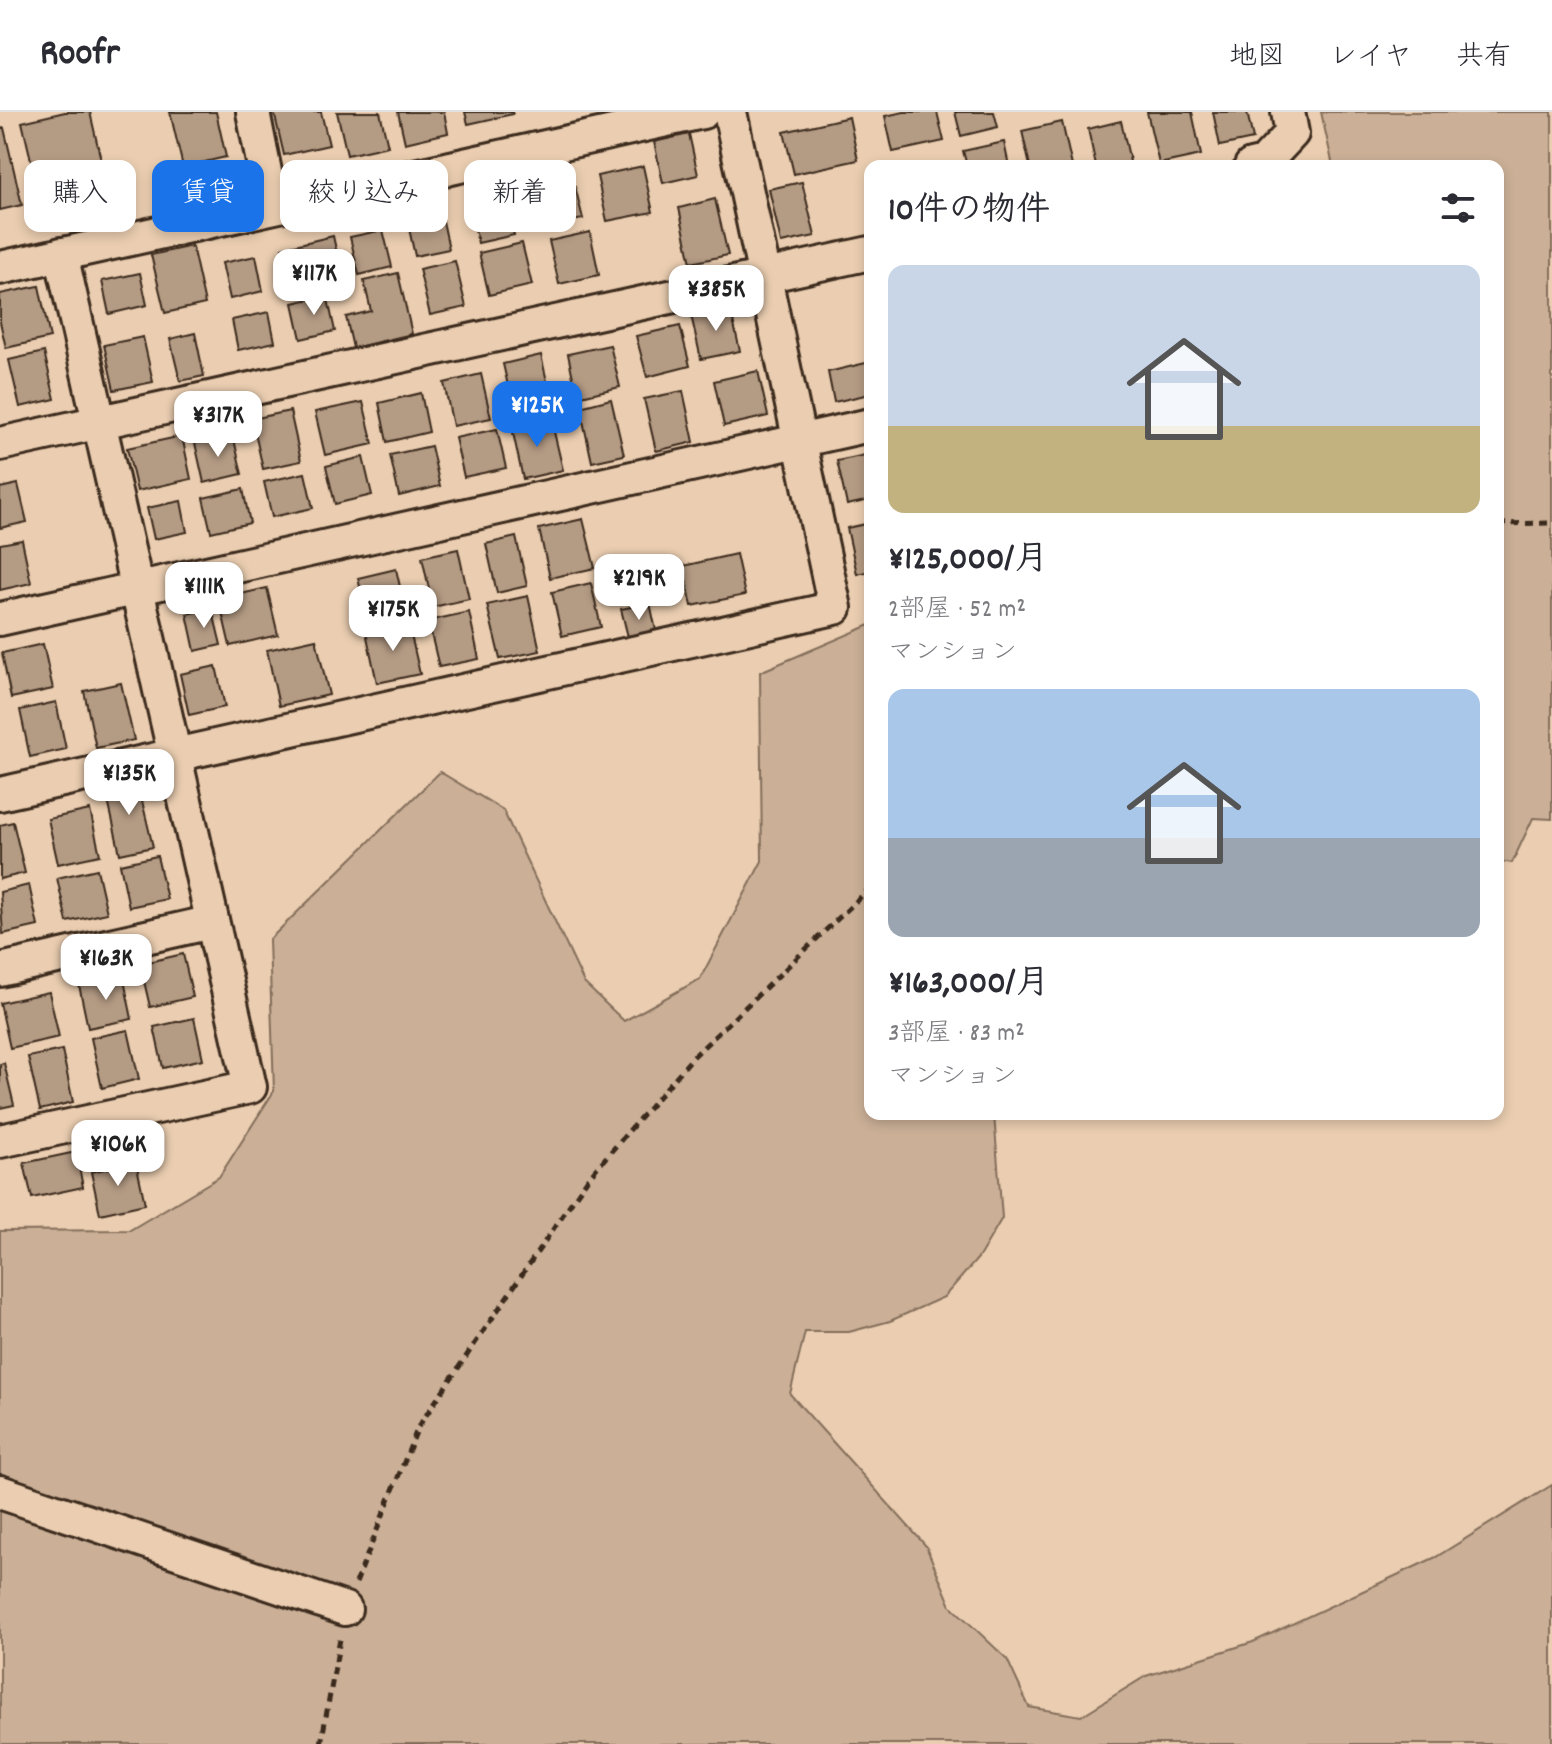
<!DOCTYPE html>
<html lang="ja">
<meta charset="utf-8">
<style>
body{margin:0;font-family:Dekko,"Klee One",sans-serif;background:#f7f7f7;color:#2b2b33;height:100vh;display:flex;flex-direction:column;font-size:30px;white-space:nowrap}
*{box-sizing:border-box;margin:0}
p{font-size:26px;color:#7c7c81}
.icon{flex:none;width:44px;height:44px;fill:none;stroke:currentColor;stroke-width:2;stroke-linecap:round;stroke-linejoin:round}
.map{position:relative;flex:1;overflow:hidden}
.sheet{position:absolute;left:864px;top:48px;width:640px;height:960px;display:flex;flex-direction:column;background:#fff;border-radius:16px;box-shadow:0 4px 12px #0003}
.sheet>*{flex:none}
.banner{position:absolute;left:24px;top:48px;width:720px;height:72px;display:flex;gap:16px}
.price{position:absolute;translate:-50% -68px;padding:0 18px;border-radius:16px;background:#fff;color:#222;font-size:26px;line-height:52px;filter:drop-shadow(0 2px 4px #0008)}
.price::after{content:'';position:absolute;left:50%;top:48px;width:24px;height:18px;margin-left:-12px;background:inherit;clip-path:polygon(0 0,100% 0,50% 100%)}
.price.on{background:#1a73e8;color:#fff}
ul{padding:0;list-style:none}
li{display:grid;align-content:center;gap:16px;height:424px;padding:0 24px}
li span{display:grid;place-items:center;height:248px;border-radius:16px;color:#555}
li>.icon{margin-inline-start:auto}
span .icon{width:144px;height:144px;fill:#fffc;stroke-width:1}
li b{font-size:34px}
h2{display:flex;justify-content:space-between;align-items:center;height:96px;padding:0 24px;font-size:34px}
.pill{padding:0 28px;border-radius:16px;background:#fff;box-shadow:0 4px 12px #0003;font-size:28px;line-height:72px}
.pill.on{background:#1a73e8;color:#fff}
header{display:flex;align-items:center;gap:48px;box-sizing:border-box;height:112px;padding:0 40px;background:#fff;border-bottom:2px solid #e1e1e2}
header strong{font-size:38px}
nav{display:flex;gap:44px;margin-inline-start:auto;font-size:28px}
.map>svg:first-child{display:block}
.green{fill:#cbb097;stroke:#836d5a;stroke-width:2}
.building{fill:#b49b84;stroke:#3b2a1e;stroke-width:2}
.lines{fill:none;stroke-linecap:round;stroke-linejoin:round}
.minor-casing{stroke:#3b2a1e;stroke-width:38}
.path{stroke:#3b2a1e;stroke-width:5;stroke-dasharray:8 6;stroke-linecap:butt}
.minor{stroke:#ebceb1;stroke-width:32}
</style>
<header>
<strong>Roofr</strong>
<nav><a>地図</a><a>レイヤ</a><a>共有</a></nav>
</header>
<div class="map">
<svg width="1552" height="1632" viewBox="0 0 1552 1632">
<rect width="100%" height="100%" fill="#ebceb1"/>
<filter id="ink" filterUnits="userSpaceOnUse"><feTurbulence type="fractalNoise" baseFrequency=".0125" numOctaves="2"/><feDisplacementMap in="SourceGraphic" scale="16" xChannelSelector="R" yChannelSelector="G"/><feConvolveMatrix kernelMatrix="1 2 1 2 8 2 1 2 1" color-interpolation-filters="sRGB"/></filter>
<g filter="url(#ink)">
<!-- green -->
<g class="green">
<polygon points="1321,0 1552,0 1552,707 1533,706 1512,751 1498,749 1498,54 1333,54"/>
<polygon points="870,513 870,1002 994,1002 1002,1106 979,1145 944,1185 890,1209 849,1220 805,1220 790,1282 926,1434 951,1494 1007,1547 1029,1595 1081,1604 1146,1564 1253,1530 1436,1445 1552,1373 1552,1632 0,1632 0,1119 130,1118 219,1065 274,979 269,828 440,660 503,698 584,871 624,909 700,867 762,749 760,560"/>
</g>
<!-- building -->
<g class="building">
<polygon points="65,0 90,0 111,92 45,107 22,10"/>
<polygon points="170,0 216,0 226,45 183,55"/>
<polygon points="274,0 321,0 329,33 284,43"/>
<polygon points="337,0 380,0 388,34 347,43"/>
<polygon points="398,0 444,0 448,21 405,31"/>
<polygon points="465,0 513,0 513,2 468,12"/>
<polygon points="904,0 937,0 944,29 893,40 885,4"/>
<polygon points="955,0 994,0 998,15 961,24"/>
<polygon points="1147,0 1192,0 1201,43 1159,52"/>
<polygon points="1213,0 1247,0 1253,27 1220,34"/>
<polygon points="849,5 858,48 794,62 784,20"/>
<polygon points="1121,9 1131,54 1096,54 1088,17"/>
<polygon points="1062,10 1072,54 1030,54 1022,19"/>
<polygon points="4,16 22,93 0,98 0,17"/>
<polygon points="689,22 698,63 663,71 654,30"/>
<polygon points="1004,30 1009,54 967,54 963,39"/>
<polygon points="643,54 653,100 607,109 597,64"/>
<polygon points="802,70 815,124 781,131 769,77"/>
<polygon points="575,74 583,107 542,115 535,82"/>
<polygon points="506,87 514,123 478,131 470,95"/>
<polygon points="715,87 728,143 691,151 679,96"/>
<polygon points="440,95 449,137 415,144 406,103"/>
<polygon points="383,118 392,155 359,163 350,125"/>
<polygon points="590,120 599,163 559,172 549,129"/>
<polygon points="333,124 342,164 291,175 282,136"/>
<polygon points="522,131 532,173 489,183 479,141"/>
<polygon points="192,134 205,192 165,201 151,143"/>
<polygon points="256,144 263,179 230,187 222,151"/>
<polygon points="455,149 466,195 430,203 419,157"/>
<polygon points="140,161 147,193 109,202 102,169"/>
<polygon points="398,161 412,222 353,236 346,205 371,199 364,169"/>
<polygon points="39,174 50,226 6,236 0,210 0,182"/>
<polygon points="327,183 335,219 301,227 293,191"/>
<polygon points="730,195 740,239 701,247 691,203"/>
<polygon points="269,200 275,230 238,238 232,208"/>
<polygon points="680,214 690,254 647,265 636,224"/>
<polygon points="195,221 204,264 180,269 170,227"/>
<polygon points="143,225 153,270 114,278 104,233"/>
<polygon points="610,233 620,275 577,285 568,242"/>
<polygon points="44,240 55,287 20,295 9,248"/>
<polygon points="541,243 553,296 515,304 503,252"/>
<polygon points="870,250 870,282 834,290 828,260"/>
<polygon points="758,259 768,304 724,314 714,269"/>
<polygon points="481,262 491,306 453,314 444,271"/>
<polygon points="683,279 694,330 656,339 644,287"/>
<polygon points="421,281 429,320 387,330 379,291"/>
<polygon points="611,287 624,343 592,350 580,295"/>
<polygon points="363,290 373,332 325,343 315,300"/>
<polygon points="290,299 301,349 263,357 252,307"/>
<polygon points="551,307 563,358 523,367 512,316"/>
<polygon points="497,317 506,356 464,365 455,326"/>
<polygon points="233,323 242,362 204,371 195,331"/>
<polygon points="182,324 191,367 137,379 127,336"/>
<polygon points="431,334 440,374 399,384 390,343"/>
<polygon points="870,342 870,388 847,393 837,349"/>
<polygon points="363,345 372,383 335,392 326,354"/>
<polygon points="305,361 313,396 272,405 264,370"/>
<polygon points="18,372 27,410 0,416 0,376"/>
<polygon points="243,377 250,411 211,420 203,386"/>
<polygon points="181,389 187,420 154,427 147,396"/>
<polygon points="583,407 595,456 550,466 539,417"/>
<polygon points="870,411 870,459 857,462 847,416"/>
<polygon points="516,425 527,474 497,481 486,432"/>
<polygon points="22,428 31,471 0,478 0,432"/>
<polygon points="458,437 469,487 433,495 422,445"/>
<polygon points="736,442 745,483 692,494 683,454"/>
<polygon points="396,457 406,501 368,510 358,466"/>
<polygon points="591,471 601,515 562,524 552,480"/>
<polygon points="267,476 278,523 230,534 219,487"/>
<polygon points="528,484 540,539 500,547 487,493"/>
<polygon points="650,491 657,523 629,529 621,497"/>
<polygon points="212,496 221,533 195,539 187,502"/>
<polygon points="469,500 479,547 439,555 428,509"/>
<polygon points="408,510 420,562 377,571 366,520"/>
<polygon points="316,527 329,583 279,594 267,538"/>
<polygon points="43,532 53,577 11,586 2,541"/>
<polygon points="216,554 225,595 189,603 180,562"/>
<polygon points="121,571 134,628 96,636 84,579"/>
<polygon points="56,590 66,637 30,645 20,598"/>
<polygon points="137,668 153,735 120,742 105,675"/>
<polygon points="90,698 100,743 58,752 48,707"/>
<polygon points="13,710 25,761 0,767 0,713"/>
<polygon points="157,744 167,787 129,795 120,752"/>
<polygon points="97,757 107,801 67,810 57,766"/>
<polygon points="29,773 38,814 3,822 0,780"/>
<polygon points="183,842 193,885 150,895 140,852"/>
<polygon points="123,863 132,907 88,916 79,873"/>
<polygon points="49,880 59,925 10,936 0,891"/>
<polygon points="194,906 203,947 163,956 154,915"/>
<polygon points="128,918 139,967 102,976 91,926"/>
<polygon points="62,938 73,990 40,998 28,945"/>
<polygon points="4,951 14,993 0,996 0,952"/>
<polygon points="76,1040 83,1075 32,1086 24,1051"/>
<polygon points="136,1050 145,1092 100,1102 91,1060"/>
</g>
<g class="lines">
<!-- minor casing -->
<g class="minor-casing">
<g id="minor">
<polyline points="253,0 272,95"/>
<polyline points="1251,54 1264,51 1292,21 1288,0"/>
<polyline points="0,156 703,0"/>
<polyline points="0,332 870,141"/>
<polyline points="0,507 870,313"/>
<polyline points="0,682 835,496 730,0"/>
<polyline points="0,858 212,810"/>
<polyline points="0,1029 250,975 61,142"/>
<polyline points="0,1380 345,1497"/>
</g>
</g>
<!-- path -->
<g class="path">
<polyline points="1498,412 1552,411"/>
<polyline points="356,1471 418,1315 588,1066 693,945 870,776"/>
<polyline points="321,1632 340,1527"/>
</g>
<!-- minor -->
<use href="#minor" class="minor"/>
</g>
</g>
</svg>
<b class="price" style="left:314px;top:205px">¥117K</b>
<b class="price" style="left:716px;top:221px">¥385K</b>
<b class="price on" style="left:537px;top:337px">¥125K</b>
<b class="price" style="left:218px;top:347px">¥317K</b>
<b class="price" style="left:639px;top:510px">¥219K</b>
<b class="price" style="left:204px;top:518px">¥111K</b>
<b class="price" style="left:393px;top:541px">¥175K</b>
<b class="price" style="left:129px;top:705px">¥135K</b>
<b class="price" style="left:106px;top:890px">¥163K</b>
<b class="price" style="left:118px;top:1076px">¥106K</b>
<div class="banner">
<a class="pill">購入</a>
<a class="pill on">賃貸</a>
<a class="pill">絞り込み</a>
<a class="pill">新着</a>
</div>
<section class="sheet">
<h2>10件の物件<svg class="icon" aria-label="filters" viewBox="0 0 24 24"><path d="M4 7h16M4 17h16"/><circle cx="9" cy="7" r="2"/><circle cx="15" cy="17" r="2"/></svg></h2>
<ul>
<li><span style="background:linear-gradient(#c9d6e8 65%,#c2b280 0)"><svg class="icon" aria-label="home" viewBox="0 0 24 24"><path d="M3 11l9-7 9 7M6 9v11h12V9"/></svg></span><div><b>¥125,000/月</b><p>2部屋 · 52 m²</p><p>マンション</p></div></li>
<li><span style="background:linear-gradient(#a9c7e8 60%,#9aa5b1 0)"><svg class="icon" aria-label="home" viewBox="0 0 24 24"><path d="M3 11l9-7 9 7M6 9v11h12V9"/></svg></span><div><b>¥163,000/月</b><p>3部屋 · 83 m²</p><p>マンション</p></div></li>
</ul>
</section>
</div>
